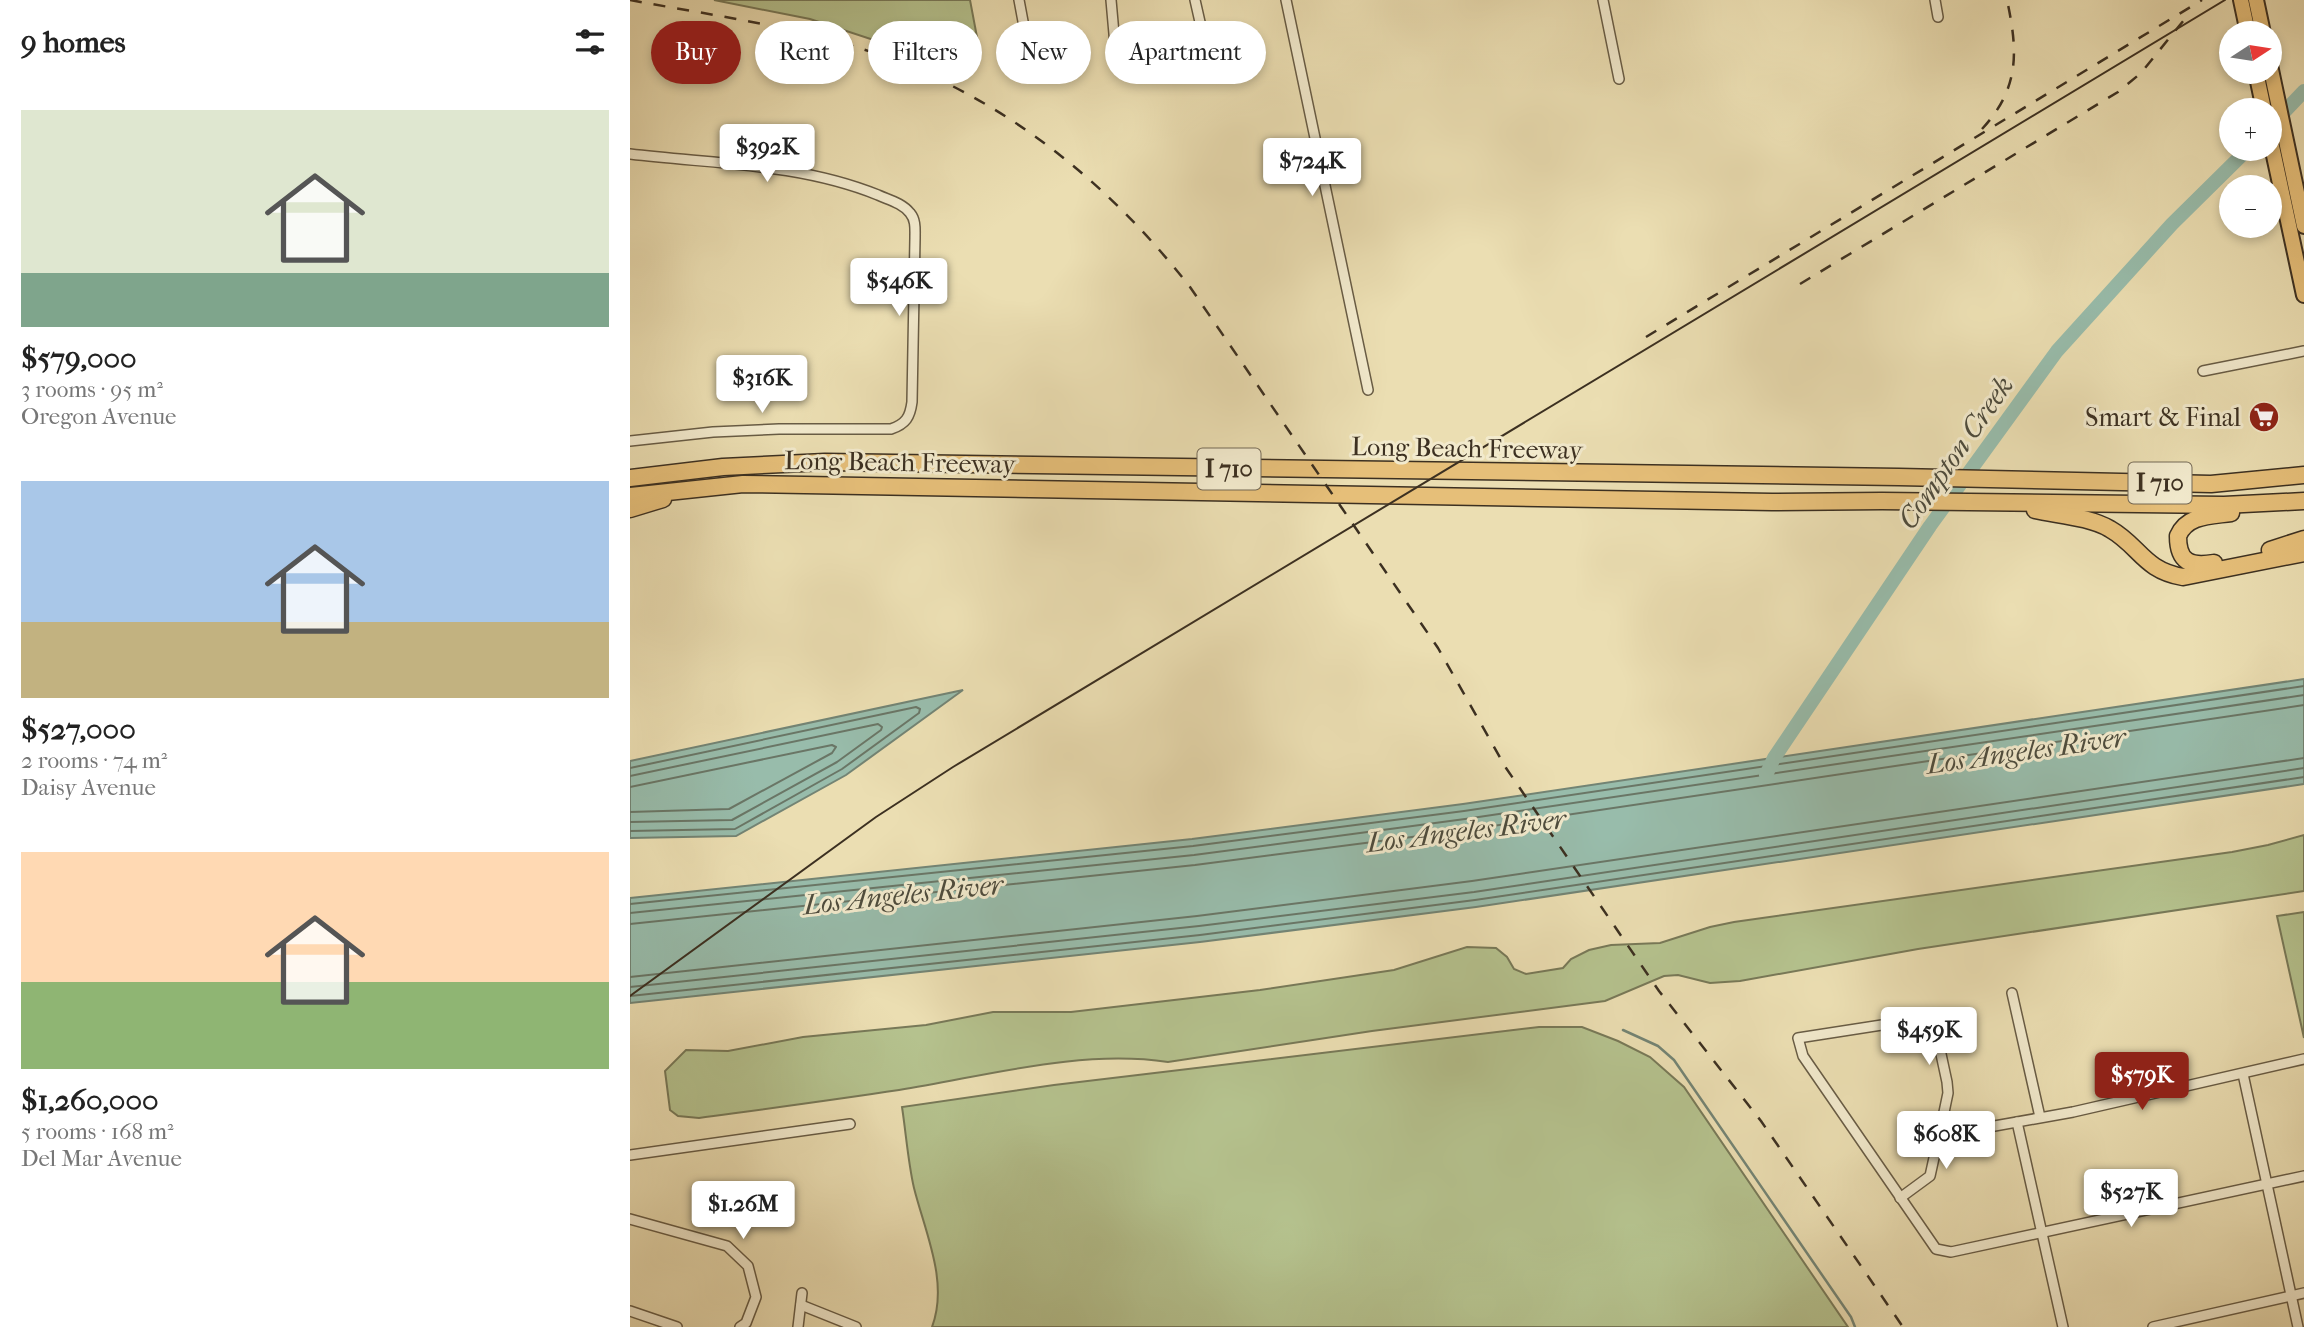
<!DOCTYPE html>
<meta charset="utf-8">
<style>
body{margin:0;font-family:"IM FELL French Canon",serif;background:#f6f6f6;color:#222;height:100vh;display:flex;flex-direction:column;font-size:26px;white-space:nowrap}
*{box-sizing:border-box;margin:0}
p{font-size:23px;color:#767676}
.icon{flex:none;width:38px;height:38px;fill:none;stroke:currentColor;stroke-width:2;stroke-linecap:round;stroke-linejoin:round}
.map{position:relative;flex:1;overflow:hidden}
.side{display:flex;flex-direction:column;background:#fff;width:630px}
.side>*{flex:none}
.top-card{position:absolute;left:21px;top:21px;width:665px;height:63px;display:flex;gap:14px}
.needle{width:46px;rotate:78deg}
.controls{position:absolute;left:1589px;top:21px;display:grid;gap:14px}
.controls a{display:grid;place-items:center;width:63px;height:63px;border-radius:50%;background:#fff;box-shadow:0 4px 10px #0003;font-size:35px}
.price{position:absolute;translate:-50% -60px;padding:0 16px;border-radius:7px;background:#fff;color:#222;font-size:23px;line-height:46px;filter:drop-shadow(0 2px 4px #0008)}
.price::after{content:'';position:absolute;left:50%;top:42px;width:21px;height:16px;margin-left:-10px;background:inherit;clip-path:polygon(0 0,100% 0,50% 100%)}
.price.selected{background:#8f2418;color:#fff}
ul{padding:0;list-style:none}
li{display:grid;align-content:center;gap:14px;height:371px;padding:0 21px}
li span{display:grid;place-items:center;height:217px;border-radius:0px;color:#555}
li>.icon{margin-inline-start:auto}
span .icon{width:126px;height:126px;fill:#fffc;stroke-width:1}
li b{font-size:30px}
h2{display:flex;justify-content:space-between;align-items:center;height:84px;padding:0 21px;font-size:30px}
.pill{padding:0 24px;border-radius:32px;background:#fff;box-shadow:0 4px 10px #0003;font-size:24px;line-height:63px}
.pill.selected{background:#8f2418;color:#fff}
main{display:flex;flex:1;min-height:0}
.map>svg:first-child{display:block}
.green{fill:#b5c28e;stroke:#787958;stroke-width:2}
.water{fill:#98bcab;stroke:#738474;stroke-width:2}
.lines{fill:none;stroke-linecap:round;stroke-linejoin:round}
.shore{stroke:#6a7666;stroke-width:2}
.stream{stroke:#738474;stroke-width:2.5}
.river{stroke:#98bcab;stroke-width:14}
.minor-casing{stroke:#685c45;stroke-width:12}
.primary-casing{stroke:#3c3021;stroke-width:18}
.motorway-casing{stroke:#3c3021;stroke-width:19}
.minor{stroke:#f2eacd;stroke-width:9}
.primary{stroke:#e6bf79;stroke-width:14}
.motorway{stroke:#e6bf79;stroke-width:16}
.tram{stroke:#3c3021;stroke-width:2}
.rail{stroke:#3c3021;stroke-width:2.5;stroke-dasharray:12 12;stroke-linecap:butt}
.labels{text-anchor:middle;stroke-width:6;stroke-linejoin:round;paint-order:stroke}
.shield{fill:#f2eacd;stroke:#736855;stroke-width:2}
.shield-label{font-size:24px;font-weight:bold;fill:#3c3021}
.poi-label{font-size:26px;fill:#3c3021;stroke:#f2eacd;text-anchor:end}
.street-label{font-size:26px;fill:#3c3021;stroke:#f2eacd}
.water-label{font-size:28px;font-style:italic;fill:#4e4c3d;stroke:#f2eacd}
</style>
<main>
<section class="side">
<h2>9 homes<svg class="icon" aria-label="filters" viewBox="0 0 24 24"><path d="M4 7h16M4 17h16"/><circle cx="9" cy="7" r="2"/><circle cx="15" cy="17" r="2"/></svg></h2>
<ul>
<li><span style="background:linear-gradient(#dfe7d0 75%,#7fa58c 0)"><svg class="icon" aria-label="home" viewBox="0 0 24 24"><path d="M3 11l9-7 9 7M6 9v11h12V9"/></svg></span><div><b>$579,000</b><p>3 rooms · 95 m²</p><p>Oregon Avenue</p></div></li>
<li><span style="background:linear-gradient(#a9c7e8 65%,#c2b280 0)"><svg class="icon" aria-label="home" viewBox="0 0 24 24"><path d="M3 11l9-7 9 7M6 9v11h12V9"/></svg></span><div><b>$527,000</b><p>2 rooms · 74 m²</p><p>Daisy Avenue</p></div></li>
<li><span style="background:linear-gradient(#ffd9b3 60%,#8fb573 0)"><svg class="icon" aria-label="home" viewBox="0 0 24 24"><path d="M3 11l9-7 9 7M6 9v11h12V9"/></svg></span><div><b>$1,260,000</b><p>5 rooms · 168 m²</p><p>Del Mar Avenue</p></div></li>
</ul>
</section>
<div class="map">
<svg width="1674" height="1327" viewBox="0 0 1674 1327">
<rect width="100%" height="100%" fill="#ebdeb2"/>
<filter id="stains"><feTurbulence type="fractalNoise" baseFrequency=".00286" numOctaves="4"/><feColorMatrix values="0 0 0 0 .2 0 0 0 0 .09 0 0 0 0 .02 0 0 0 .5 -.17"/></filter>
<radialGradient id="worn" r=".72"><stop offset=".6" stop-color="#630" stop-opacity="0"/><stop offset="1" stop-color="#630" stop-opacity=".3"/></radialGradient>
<!-- green -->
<g class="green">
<polygon points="84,0 340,0 350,53 274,50 180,19"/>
<path d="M 1674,835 L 1674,891 L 1288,949 L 1110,981 L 1080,983 L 1048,975 L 1034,976 L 975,1001 L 742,1031 L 538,1062 C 449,1049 357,1076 269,1090 C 203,1100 135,1109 69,1118 L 48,1116 L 40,1110 L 35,1071 L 56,1050 L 98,1051 L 173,1037 L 296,1025 L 363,1012 L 441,1012 L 630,990 L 764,970 L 837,947 L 866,948 L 877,957 L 884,969 L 896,974 L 933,968 L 941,959 L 959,950 L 981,945 L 1030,943 L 1080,927 L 1104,922 L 1602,852 L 1638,845 Z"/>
<polygon points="1674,912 1674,1038 1647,916"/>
<path d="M 909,1027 L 952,1027 L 988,1041 L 1020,1057 L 1054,1087 L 1218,1327 L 302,1327 C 319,1282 295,1232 284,1188 C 278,1162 276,1133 272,1107 L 424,1085 Z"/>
</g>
<!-- water -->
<g class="water">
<polygon points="1674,679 1674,784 846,907 570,942 0,1003 0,898 562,839 833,804"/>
<polygon points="333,690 216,775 106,836 0,838 0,761"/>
</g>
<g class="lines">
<!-- shore -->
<g class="shore">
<polyline points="0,768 286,707 290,709 289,713 212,769 105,829 0,831"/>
<polyline points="0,776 248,724 252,727 251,730 207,762 102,820 0,822"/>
<polyline points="0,787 202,745 206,747 202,753 99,809 0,812"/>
<polyline points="0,904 563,846 834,811 1674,686"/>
<polyline points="0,913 564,855 835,819 1674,695"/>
<polyline points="0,924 565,865 836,830 1674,705"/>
<polyline points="0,977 567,916 842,881 1674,758"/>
<polyline points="0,987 569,926 844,892 1674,768"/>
<polyline points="0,996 570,935 845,900 1674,777"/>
</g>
<!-- stream -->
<polyline class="stream" points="993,1030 1028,1046 1044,1060 1221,1317 1225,1327"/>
<!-- river -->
<g class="river">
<polyline points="1640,127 1674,91"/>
<polyline points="1136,775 1144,758 1300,526 1427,351 1542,224 1618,149"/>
</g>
<!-- minor casing -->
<g class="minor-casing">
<g id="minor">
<polyline points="389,0 398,48"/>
<polyline points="481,0 485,45"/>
<polyline points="565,0 577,53"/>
<polyline points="656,0 738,390"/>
<polyline points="973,0 989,79"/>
<polyline points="1305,0 1308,17"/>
<path d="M 0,154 C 83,164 169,163 248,195 C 259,200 272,203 280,213 C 286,220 285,229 285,238 L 282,402 C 280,417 276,424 261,429 L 149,429 L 83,432 L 0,441"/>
<polyline points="1573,371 1674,351"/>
<polyline points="1382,993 1410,1117"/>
<polyline points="1613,1074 1668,1327"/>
<polyline points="1313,1117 1318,1093 1317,1082 1303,1017 1168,1038 1173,1056 1306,1249 1321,1252 1674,1176"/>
<polyline points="1387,1122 1433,1327"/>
<polyline points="0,1155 220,1124"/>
<polyline points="1270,1198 1300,1176 1313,1117 1347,1126 1359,1127 1443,1112 1674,1059"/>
<polyline points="0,1219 97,1246 118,1266 126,1297 116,1323 110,1327"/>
<polyline points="171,1305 226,1327"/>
<polyline points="0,1311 47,1327"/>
<polyline points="168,1327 172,1293"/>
<polyline points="1523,1327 1674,1293"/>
</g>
</g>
<!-- primary casing -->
<g class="primary-casing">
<g id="primary">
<polyline points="1611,0 1618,33"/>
<polyline points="1626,0 1633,33"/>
<polyline points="1640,65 1674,226"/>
<polyline points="1626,72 1634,110"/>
<polyline points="1640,137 1674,295"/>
</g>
</g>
<!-- motorway casing -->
<g class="motorway-casing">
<g id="motorway">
<polyline points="0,478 93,467 195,462 1269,477 1581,484 1674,475"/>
<polyline points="0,496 113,484 1142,502 1252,501 1594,505 1674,501"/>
<polyline points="0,509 33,499"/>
<path d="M 1405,510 C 1427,515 1460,517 1480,529 C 1510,546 1513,570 1553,577 L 1674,553"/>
<polyline points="1640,550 1674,539"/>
<path d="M 1584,563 C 1560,567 1548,562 1548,536 C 1557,515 1580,516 1601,513"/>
</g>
</g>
<!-- minor -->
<use href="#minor" class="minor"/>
<!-- primary -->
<use href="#primary" class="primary"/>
<!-- motorway -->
<use href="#motorway" class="motorway"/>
<!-- tram -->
<polyline class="tram" points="0,996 246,817 323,767 1595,0"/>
<!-- rail -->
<g class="rail">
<path d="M 0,0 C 91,17 187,29 274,64 C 390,111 484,190 560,287 L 808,648 L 876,768 L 1029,991 L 1131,1121 L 1273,1327"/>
<path d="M 1352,129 C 1390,88 1388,51 1377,0"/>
<polyline points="1170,284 1488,92 1511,73 1558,15"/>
<polyline points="1016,337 1572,0"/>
</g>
</g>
<!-- icons -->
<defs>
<g id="supermarket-disc" transform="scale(1.575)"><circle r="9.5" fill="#8f2418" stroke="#f2eacd"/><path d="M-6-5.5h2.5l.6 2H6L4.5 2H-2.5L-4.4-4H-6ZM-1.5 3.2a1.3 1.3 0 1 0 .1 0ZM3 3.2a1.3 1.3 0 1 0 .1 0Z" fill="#fff"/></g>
</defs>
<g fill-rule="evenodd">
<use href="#supermarket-disc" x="1634" y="417"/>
</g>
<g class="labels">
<!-- shield labels -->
<g class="shield">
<rect x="567.5" y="448.5" width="63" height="41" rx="5"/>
<rect x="1498.5" y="462.5" width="63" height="41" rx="5"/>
</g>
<g class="shield-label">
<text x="599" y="477">I 710</text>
<text x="1530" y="491">I 710</text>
</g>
<!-- poi labels -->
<g class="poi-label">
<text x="1611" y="426">Smart &amp; Final</text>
</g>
<!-- street labels -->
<g class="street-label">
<text transform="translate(837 448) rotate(1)" y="9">Long Beach Freeway</text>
<text transform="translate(270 462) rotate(1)" y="9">Long Beach Freeway</text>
</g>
<!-- water labels -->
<g class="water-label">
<text transform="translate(1325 452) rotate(-55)" y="10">Compton Creek</text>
<text transform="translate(1396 750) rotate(-8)" y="10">Los Angeles River</text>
<text transform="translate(836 830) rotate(-7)" y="10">Los Angeles River</text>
<text transform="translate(273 894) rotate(-6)" y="10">Los Angeles River</text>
</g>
</g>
<rect width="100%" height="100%" filter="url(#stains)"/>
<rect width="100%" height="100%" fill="url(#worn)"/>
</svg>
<div class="controls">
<a><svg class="needle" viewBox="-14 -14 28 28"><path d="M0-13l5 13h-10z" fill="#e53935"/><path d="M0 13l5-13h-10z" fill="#767676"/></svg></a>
<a>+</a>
<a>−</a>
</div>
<b class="price" style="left:137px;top:184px">$392K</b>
<b class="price" style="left:682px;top:198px">$724K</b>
<b class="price" style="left:269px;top:318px">$546K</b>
<b class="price" style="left:132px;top:415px">$316K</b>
<b class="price" style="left:1299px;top:1067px">$459K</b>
<b class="price selected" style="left:1512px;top:1112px">$579K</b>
<b class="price" style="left:1316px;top:1171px">$608K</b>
<b class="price" style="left:1501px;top:1229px">$527K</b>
<b class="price" style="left:113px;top:1241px">$1.26M</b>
<div class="top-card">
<a class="pill selected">Buy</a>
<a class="pill">Rent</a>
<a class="pill">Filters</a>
<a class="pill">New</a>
<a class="pill">Apartment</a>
</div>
</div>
</main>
